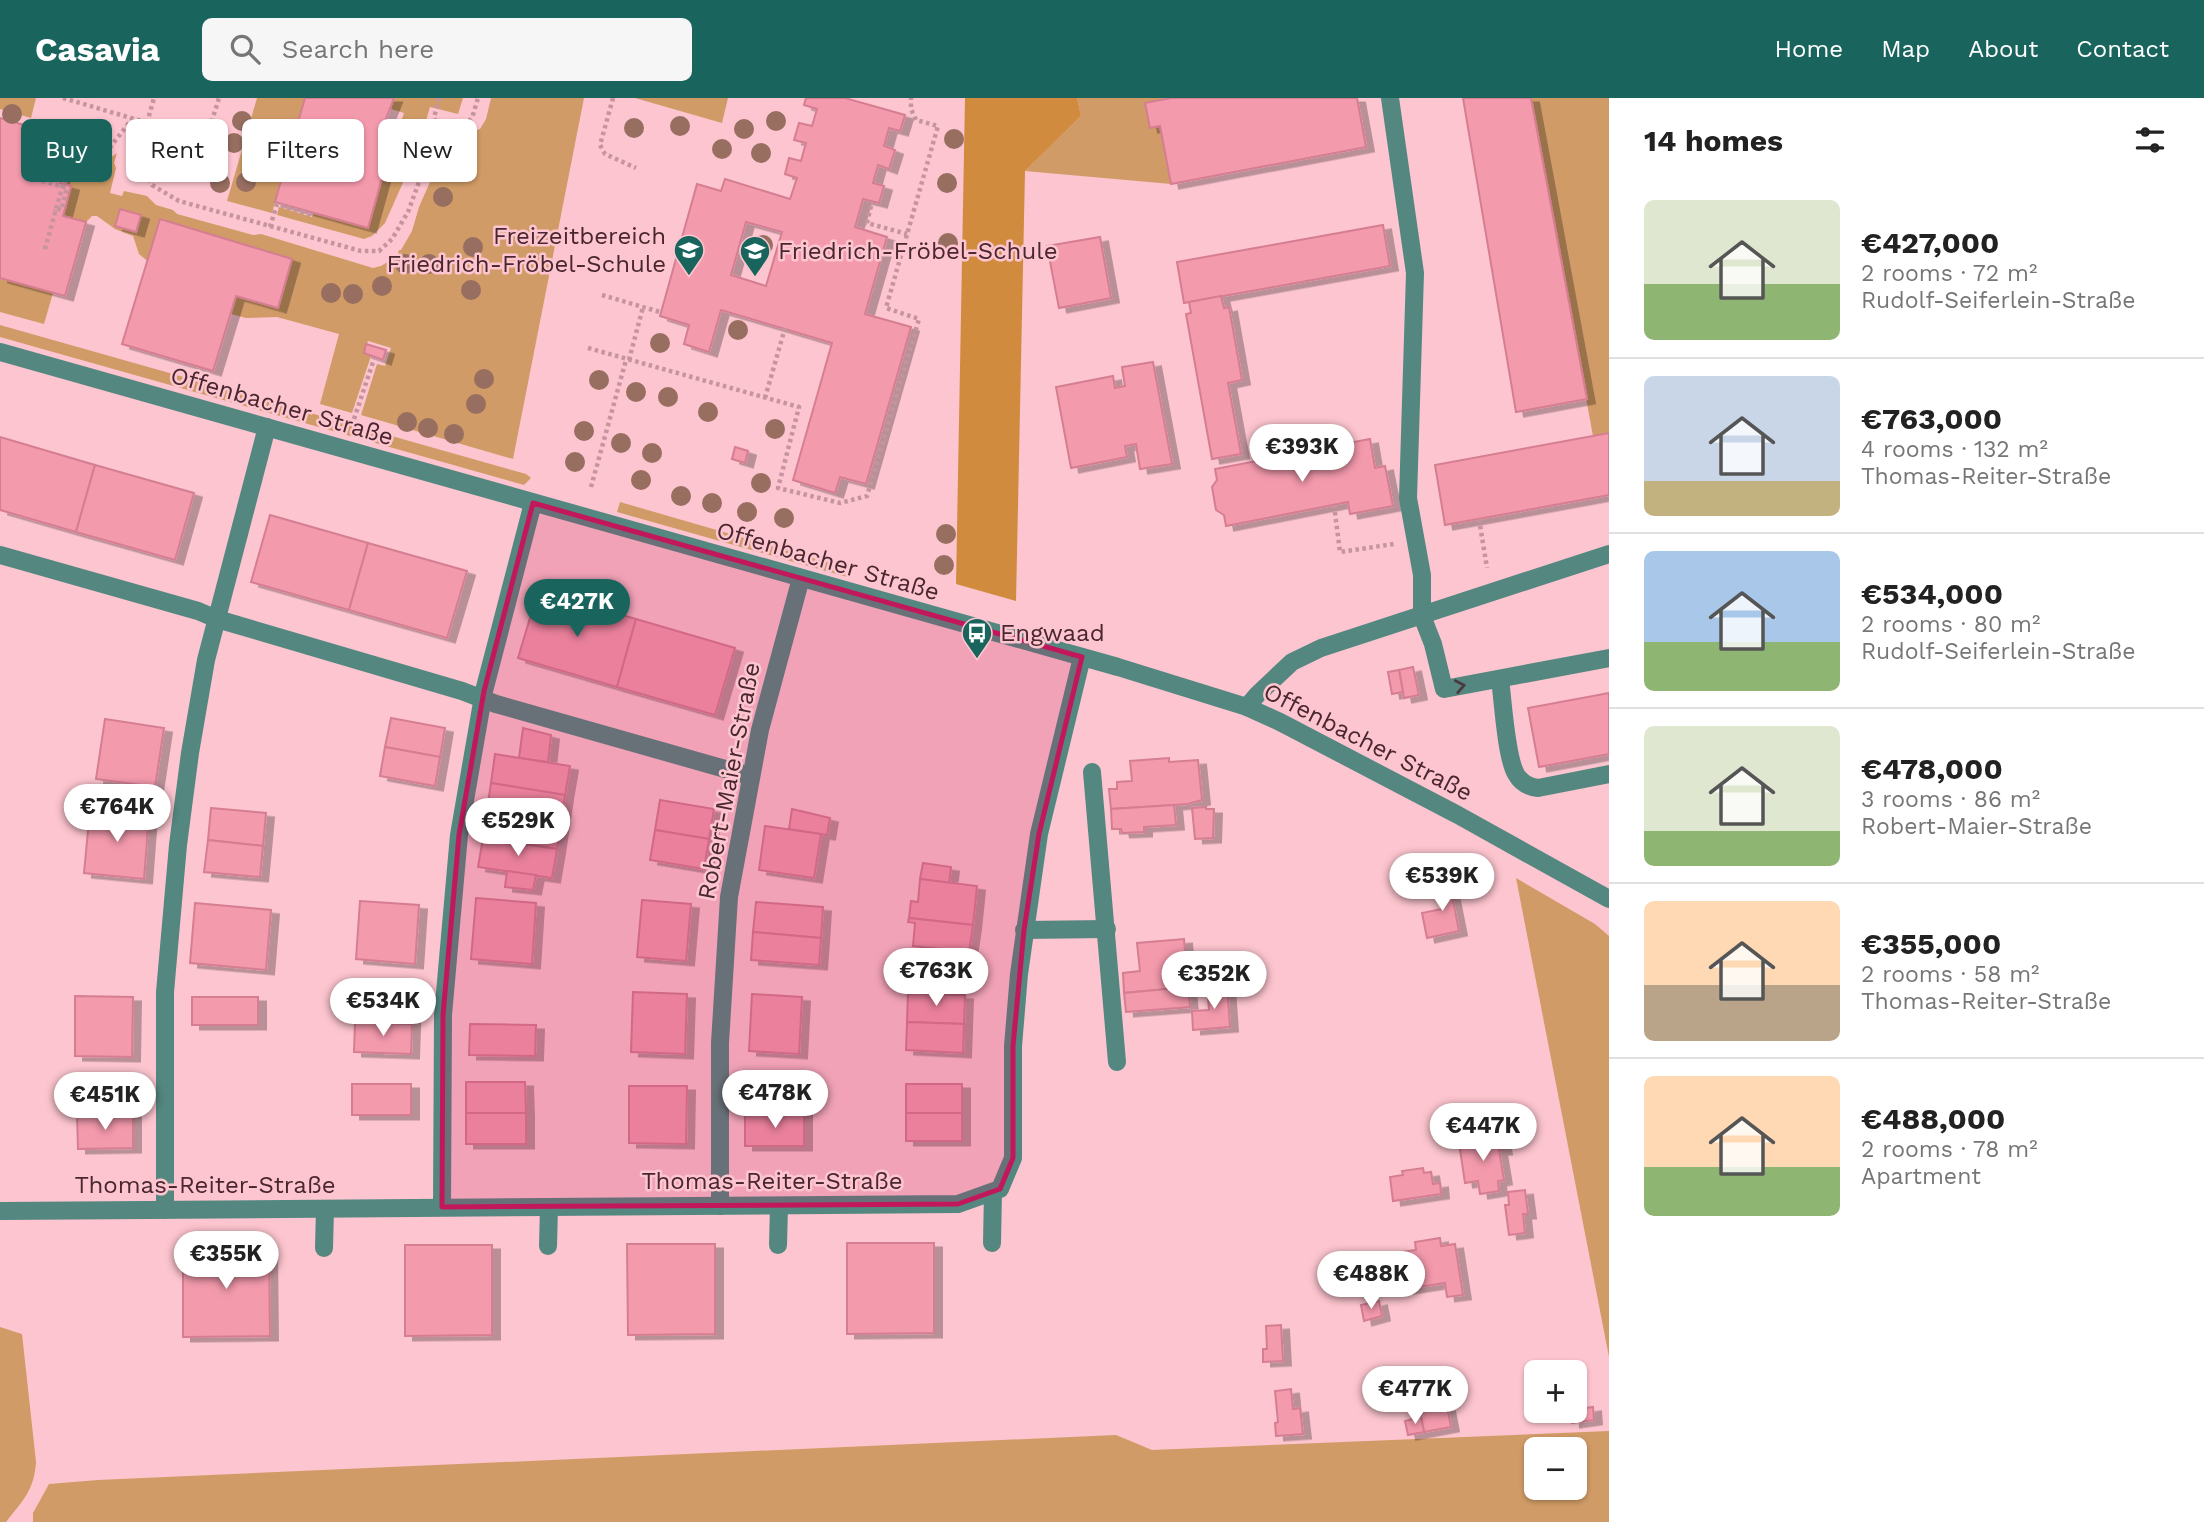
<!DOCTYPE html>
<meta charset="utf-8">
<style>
body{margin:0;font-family:"Work Sans",sans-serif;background:#f6f6f6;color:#222;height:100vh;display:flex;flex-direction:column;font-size:26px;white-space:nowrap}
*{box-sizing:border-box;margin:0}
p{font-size:23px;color:#767676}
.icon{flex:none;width:38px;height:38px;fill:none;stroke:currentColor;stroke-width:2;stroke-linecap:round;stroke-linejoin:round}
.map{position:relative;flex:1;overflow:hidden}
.panel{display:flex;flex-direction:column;background:#fff;width:595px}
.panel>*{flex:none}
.top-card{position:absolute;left:21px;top:21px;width:665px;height:63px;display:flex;gap:14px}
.fabs{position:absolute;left:1524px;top:1262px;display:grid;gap:14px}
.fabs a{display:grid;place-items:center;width:63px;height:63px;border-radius:10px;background:#fff;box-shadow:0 2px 5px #0004;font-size:35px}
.price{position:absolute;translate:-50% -60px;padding:0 16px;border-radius:24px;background:#fff;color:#222;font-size:23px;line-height:46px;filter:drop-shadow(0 2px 4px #0008)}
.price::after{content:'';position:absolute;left:50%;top:42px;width:21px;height:16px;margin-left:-10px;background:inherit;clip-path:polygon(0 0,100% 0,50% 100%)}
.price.current{background:#19655e;color:#fff}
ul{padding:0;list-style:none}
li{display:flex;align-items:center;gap:21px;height:175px;padding:0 35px}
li+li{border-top:2px solid #e0e0e0}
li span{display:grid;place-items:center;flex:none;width:196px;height:140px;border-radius:10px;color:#555}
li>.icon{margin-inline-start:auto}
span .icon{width:84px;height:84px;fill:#fffc;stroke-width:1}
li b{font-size:30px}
h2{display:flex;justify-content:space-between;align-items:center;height:84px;padding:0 35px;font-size:30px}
.tag{padding:0 24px;border-radius:10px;background:#fff;box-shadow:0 2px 5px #0004;font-size:24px;line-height:63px}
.tag.current{background:#19655e;color:#fff}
header{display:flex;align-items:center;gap:42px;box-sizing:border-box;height:98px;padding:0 35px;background:#19655e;color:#fff}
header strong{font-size:33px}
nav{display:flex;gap:38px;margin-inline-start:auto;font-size:24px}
.search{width:490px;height:63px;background:#f6f6f6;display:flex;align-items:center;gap:18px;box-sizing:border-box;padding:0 24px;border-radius:10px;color:#767676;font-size:26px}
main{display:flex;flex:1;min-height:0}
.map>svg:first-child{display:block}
.green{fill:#d09b66;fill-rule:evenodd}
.forest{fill:#d08b3e}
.building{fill:#f49aad;stroke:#d57e92;stroke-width:2;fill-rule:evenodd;filter:url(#shadow)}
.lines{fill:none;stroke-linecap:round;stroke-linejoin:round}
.path{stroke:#c6949e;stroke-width:4.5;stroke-dasharray:3.5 3.5;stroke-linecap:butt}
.minor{stroke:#538780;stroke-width:18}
.tree{fill:#976e60}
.oneway{stroke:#4c393f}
.marked{fill:#c2185b;fill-opacity:0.2;stroke:#c2185b;stroke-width:5;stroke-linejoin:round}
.labels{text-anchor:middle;stroke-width:5;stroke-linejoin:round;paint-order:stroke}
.poi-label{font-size:24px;fill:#4a262f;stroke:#fdc5cf;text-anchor:start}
.street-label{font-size:24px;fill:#4a262f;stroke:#fdc5cf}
</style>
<header>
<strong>Casavia</strong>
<div class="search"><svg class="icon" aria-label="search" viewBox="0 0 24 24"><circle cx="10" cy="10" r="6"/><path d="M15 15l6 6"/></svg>Search here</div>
<nav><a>Home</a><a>Map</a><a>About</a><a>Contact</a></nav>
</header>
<main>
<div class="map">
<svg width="1609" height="1424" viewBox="0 0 1609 1424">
<defs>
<filter id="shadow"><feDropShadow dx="8" dy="4.5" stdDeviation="0" flood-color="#0004"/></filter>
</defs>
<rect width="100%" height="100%" fill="#fdc5cf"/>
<!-- green -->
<g class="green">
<polygon points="0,0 36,0 31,20 0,11"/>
<polygon points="257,0 305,0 272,115 227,103"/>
<polygon points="394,0 463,0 458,16 430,9 417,53 385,125 372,138 364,141 277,117 279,109 312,119 314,115 368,130 397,26 401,24 404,15 391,11"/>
<polygon points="491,0 584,0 513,361 361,317 377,266 385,268 391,250 368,243 364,255 371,258 352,315 320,306 339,236 277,219 246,220 201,208 139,156 133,138 115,131 97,118 92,118 86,124 63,118 71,89 65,87 67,84 85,78 117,55 114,65 116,70 110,95 122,98 124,93 147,98 156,107 173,112 177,116 253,137 261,136 373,170 381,168 397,158 399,152 401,152 412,133 419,109 437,68 442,65 456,46 461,47 474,33 480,31 486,21"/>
<polygon points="635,0 728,0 722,25"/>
<polygon points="1077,0 1171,0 1145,5 1160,28 1171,86 1025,73 1081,18"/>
<polygon points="1531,0 1609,0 1609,335 1593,338"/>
<polygon points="0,180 53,195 44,226 0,214"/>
<polygon points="0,227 526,376 531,380 524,387 0,239"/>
<polygon points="620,404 844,469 847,479 617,414"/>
<polygon points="1516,780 1595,826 1609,838 1609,1259"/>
<path d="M 0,1229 L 22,1236 L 36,1364 C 34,1393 23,1402 6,1424 L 0,1424 Z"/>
<path d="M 1609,1333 L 1609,1424 L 33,1424 L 33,1415 L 49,1386 L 98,1382 L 1116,1337 L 1152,1352 ZM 1536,1351 L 1575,1351 L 1575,1390 L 1536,1390 Z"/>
</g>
<!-- forest -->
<polygon class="forest" points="965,0 1077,0 1081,18 1025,73 1016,503 956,486"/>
<!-- building -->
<g class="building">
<polygon points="305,0 394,0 385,23 397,26 368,130 275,104"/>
<path d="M 806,0 L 845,0 L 905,17 L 900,33 L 889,30 L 884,48 L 895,52 L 889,71 L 878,67 L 873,85 L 884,88 L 879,105 L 863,101 L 855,129 L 887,139 L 865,216 L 911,229 L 866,386 L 840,379 L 835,395 L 793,382 L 832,245 L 721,212 L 709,254 L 684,246 L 689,227 L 660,218 L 697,86 L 721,93 L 725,81 L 790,101 L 797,80 L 785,76 L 789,60 L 801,63 L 806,45 L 794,42 L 799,25 L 812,28 L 817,11 L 804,7 ZM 746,124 L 782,134 L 766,188 L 731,177 Z"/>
<polygon points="1171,0 1357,0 1366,49 1171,86 1160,28 1150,30 1145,5"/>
<polygon points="1463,0 1531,0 1587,301 1516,314"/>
<polygon points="0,20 73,41 60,85 71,88 63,118 86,124 65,198 0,180"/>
<polygon points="120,111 141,117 136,134 115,128"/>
<polygon points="160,121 292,161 278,210 236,198 213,273 122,246"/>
<polygon points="1383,127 1390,168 1184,205 1177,164"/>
<polygon points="1100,139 1111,200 1059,210 1047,148"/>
<polygon points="1221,198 1224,210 1229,209 1242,282 1228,285 1241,356 1212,361 1186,216 1191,215 1189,204"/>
<polygon points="366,246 386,252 383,262 364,255"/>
<polygon points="1153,264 1172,366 1140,371 1136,346 1125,348 1127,359 1071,370 1056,289 1113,278 1115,290 1125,288 1122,269"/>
<polygon points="1609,335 1609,397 1445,427 1435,367"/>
<polygon points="0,339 95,367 76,434 0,412"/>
<polygon points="1370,341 1375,370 1385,368 1393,408 1350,416 1348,404 1226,428 1224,417 1216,412 1212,389 1217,382 1215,371"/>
<polygon points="735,349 748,353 745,365 732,361"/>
<polygon points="95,367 194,395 175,462 76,434"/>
<polygon points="270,417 368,445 349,512 251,484"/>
<polygon points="368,445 467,473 447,540 349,512"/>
<polygon points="538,493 636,521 617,589 518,560"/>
<polygon points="636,521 735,550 715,617 617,589"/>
<polygon points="1413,569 1419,597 1404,600 1399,572"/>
<polygon points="1399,572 1403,594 1392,596 1388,574"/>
<polygon points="1609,595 1609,656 1539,669 1528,610"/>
<polygon points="391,620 445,630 440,659 385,649"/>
<polygon points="105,621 164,630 155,689 96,681"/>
<polygon points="523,630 551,637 548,664 519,660"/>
<polygon points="385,649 440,659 435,688 380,678"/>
<polygon points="495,656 570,668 565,697 491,685"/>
<polygon points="1169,660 1169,664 1198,662 1202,702 1188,706 1111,711 1109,691 1117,691 1117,684 1132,683 1130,663"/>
<polygon points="491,685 565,697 561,724 487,712"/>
<polygon points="660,702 714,711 709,741 655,732"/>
<polygon points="1174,707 1176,727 1144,729 1144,734 1122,735 1121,731 1112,731 1111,711"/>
<polygon points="1206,709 1206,711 1214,711 1213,740 1195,741 1192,710"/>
<polygon points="211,710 266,715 263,748 208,742"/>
<polygon points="90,711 149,716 144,781 84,775"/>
<polygon points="792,711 830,720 827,737 789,731"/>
<polygon points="487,712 561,724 557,751 483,740"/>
<polygon points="765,728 821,736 814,780 759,772"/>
<polygon points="655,732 709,741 704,771 650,762"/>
<polygon points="483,740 557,751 552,780 478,769"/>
<polygon points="208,742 263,748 260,779 204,774"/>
<polygon points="923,765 951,769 949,785 920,781"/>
<polygon points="507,773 536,777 533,792 505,789"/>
<polygon points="1448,778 1459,833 1427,840 1422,815 1442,811 1436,780"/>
<polygon points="920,781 977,788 973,827 909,820 911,803 918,804"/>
<polygon points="476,800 536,805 532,866 471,861"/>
<polygon points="642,802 691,806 686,863 637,859"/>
<polygon points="360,803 419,807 415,866 356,861"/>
<polygon points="756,804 823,809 821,840 753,834"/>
<polygon points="195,805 271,812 266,872 190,865"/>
<polygon points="909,820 973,827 969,854 913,848 915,825 908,824"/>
<polygon points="753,834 821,840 819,867 751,862"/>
<polygon points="1184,841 1188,889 1124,895 1123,875 1140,873 1137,845"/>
<polygon points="1227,887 1230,929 1193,932 1192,913 1209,912 1207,889"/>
<polygon points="1188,889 1190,909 1126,914 1124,895"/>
<polygon points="356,894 413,896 412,926 355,924"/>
<polygon points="633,894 687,896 685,956 631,954"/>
<polygon points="908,895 965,897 964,926 907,924"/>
<polygon points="752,896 802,899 799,956 749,953"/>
<polygon points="75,898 133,899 132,959 75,958"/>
<rect x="192" y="899" width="66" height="28"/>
<polygon points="355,924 412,926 411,956 354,954"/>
<polygon points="907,924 964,926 963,955 906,952"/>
<polygon points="470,926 536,927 535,958 469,957"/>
<polygon points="466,984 525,984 526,1015 466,1015"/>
<polygon points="804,984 804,1016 745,1016 744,985"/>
<rect x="352" y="986" width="59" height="31"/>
<rect x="906" y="986" width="56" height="29"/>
<polygon points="132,988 133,1017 77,1017 77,990"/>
<polygon points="629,988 687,988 686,1046 629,1045"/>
<rect x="466" y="1015" width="60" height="31"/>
<rect x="906" y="1015" width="56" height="28"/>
<rect x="745" y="1016" width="59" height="32"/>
<polygon points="77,1017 133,1017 133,1050 78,1051"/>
<polygon points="1501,1035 1504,1052 1499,1052 1504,1082 1498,1083 1499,1093 1480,1096 1478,1083 1465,1085 1459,1045 1495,1039 1494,1036"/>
<polygon points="1423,1070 1424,1075 1431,1074 1433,1086 1440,1085 1441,1096 1393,1103 1390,1079 1403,1077 1402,1073"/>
<polygon points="1525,1092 1528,1116 1523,1116 1525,1135 1509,1137 1505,1107 1509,1107 1508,1094"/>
<polygon points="1440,1140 1441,1148 1455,1146 1463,1197 1447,1199 1445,1185 1406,1191 1400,1154 1416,1152 1415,1144"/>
<polygon points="847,1145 934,1145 934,1235 847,1236"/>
<polygon points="627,1146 715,1146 715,1236 628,1237"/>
<polygon points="405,1147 492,1147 492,1237 405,1238"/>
<polygon points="183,1148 269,1148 270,1238 183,1239"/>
<polygon points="1379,1203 1382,1218 1364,1223 1361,1207"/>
<polygon points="1281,1227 1283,1263 1263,1264 1263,1251 1267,1251 1266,1228"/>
<polygon points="1291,1291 1293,1311 1300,1310 1303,1336 1276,1338 1275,1325 1278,1324 1275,1293"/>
<polygon points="1447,1309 1451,1329 1424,1334 1420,1314"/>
<polygon points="1593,1309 1594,1322 1572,1325 1571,1312"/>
<polygon points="1421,1319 1424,1334 1408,1337 1405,1323"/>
</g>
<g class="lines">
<!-- path -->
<g class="path">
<polyline points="63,0 206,42 219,0"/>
<polyline points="439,0 434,20 444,44"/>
<polyline points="613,0 600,47 605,56 636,70"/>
<polyline points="133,21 136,56 152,87 179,103 361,153 379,153 392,141 408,114 422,76 444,44 472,20 478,0"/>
<polyline points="147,25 154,0"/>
<polyline points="69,77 108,52 132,21"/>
<polyline points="42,83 67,90 61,112 56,110 55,113"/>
<polyline points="871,108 867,125 907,136"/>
<polyline points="270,129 277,106 309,116 309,114"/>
<polyline points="45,151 63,86 69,77 46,67"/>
<polyline points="602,197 660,214"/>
<polyline points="588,250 799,309 778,390 840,405 867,398 919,221 886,210 938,28 916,22 911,11 911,0"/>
<polyline points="629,262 643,209"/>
<polyline points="765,300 785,230"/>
<polyline points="354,321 374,261"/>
<polyline points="591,389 626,262"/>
<polyline points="1334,407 1340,454 1394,446"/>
<polyline points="1479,421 1487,470"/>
</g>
<!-- minor -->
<g class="minor">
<polyline points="1390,0 1415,175 1408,400 1422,477 1422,518 1433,546 1444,591 1609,560"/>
<polyline points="0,254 1118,569 1247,609 1280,624 1458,717 1609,801"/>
<polyline points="0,457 198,513 217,521 462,593 496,606 750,678"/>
<path d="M 1500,581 C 1503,603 1506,659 1516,676 C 1521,685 1528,689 1538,690 L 1609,676"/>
<polyline points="1247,609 1257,597 1292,564 1321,550 1609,456"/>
<polyline points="1092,674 1117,964"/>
<polyline points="1024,832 1107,831"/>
<polyline points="720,1108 720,945 729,799 760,632 801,480"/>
<polyline points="442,1109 443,917 459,737 484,593 533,405"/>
<polyline points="165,1112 165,894 178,747 190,655 206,562 267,329"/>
<polyline points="0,1113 958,1106 1000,1091 1013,1060 1013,948 1019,876 1039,736 1082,559"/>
<polyline points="992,1145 993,1094"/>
<polyline points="778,1147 779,1108"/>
<polyline points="548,1148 549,1109"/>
<polyline points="324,1150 325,1111"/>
</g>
</g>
<!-- trees -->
<g class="tree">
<circle cx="12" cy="16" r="10"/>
<circle cx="242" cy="23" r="10"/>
<circle cx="776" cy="23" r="10"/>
<circle cx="680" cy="28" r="10"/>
<circle cx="634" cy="30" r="10"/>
<circle cx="744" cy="31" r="10"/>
<circle cx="954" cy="41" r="10"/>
<circle cx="234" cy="45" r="10"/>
<circle cx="722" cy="51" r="10"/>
<circle cx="761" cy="55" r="10"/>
<circle cx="458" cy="64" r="10"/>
<circle cx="182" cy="69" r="10"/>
<circle cx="246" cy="84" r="10"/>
<circle cx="220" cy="85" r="10"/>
<circle cx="947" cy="85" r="10"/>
<circle cx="443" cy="99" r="10"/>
<circle cx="948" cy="145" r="10"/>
<circle cx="763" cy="147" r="10"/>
<circle cx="473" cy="149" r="10"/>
<circle cx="405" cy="166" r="10"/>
<circle cx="429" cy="166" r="10"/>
<circle cx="382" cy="188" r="10"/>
<circle cx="471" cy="192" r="10"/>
<circle cx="331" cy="195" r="10"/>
<circle cx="353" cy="196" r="10"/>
<circle cx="738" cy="232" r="10"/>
<circle cx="660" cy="245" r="10"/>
<circle cx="484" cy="281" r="10"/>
<circle cx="599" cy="282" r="10"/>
<circle cx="636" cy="294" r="10"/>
<circle cx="668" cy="299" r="10"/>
<circle cx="476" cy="306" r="10"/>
<circle cx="708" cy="314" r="10"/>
<circle cx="407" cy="324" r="10"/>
<circle cx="428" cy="330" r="10"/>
<circle cx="775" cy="331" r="10"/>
<circle cx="584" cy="333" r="10"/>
<circle cx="454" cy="336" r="10"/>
<circle cx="621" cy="345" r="10"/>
<circle cx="652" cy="355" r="10"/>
<circle cx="575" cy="364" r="10"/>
<circle cx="641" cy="382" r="10"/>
<circle cx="761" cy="385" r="10"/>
<circle cx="681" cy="398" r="10"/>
<circle cx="712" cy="405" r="10"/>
<circle cx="747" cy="414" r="10"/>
<circle cx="784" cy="420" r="10"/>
<circle cx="946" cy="436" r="10"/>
<circle cx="944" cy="467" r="10"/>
</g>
<!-- one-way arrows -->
<defs><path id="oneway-chevron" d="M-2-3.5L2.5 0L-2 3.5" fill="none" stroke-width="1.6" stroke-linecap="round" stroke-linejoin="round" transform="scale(1.75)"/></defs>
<use class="oneway" href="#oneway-chevron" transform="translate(1460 588) rotate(-11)"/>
<!-- marked area -->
<path class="marked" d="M 533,405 L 1082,559 L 1039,736 L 1024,832 L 1013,948 L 1013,1060 L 1000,1091 L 958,1106 L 442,1109 L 443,917 L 459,737 L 484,593 Z"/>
<!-- icons -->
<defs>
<g id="school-pin" transform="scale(1.575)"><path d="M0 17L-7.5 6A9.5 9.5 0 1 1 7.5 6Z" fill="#19655e" stroke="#fdc5cf"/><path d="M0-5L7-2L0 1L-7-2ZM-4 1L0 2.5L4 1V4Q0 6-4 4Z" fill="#fff"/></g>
<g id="bus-pin" transform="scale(1.575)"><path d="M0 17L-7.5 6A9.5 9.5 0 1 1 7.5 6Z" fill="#19655e" stroke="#fdc5cf"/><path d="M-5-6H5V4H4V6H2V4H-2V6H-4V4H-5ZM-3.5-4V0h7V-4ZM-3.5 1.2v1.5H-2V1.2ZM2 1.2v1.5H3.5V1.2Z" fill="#fff"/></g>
</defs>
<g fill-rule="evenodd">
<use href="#school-pin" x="689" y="152"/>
<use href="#school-pin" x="755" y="153"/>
<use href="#bus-pin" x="977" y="535"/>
</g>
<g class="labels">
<!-- poi labels -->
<g class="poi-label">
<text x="666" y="146" text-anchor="end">Freizeitbereich<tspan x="666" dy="28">Friedrich-Fröbel-Schule</tspan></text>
<text x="778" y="161">Friedrich-Fröbel-Schule</text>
<text x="1000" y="543">Engwaad</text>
</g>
<!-- street labels -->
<g class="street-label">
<text transform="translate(282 308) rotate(16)" y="8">Offenbacher Straße</text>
<text transform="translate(828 463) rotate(16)" y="8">Offenbacher Straße</text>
<text transform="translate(1368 644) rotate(27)" y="8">Offenbacher Straße</text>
<text transform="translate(729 683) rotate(-79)" y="8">Robert-Maier-Straße</text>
<text x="772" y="1091">Thomas-Reiter-Straße</text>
<text x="205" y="1095">Thomas-Reiter-Straße</text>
</g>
</g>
</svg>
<div class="fabs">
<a>+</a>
<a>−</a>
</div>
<b class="price" style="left:1302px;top:386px">€393K</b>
<b class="price current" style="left:577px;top:541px">€427K</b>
<b class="price" style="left:117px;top:746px">€764K</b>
<b class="price" style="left:518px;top:760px">€529K</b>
<b class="price" style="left:1442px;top:815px">€539K</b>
<b class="price" style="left:936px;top:910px">€763K</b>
<b class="price" style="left:1214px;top:913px">€352K</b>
<b class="price" style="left:383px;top:940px">€534K</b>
<b class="price" style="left:775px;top:1032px">€478K</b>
<b class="price" style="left:105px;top:1034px">€451K</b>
<b class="price" style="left:1483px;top:1065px">€447K</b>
<b class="price" style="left:226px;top:1193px">€355K</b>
<b class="price" style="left:1371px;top:1213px">€488K</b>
<b class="price" style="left:1415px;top:1328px">€477K</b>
<div class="top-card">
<a class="tag current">Buy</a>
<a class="tag">Rent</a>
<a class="tag">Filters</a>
<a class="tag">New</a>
</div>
</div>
<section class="panel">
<h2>14 homes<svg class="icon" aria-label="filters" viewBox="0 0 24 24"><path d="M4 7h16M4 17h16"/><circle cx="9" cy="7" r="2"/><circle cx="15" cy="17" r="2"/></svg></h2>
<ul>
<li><span style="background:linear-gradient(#dfe7d0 60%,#8fb573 0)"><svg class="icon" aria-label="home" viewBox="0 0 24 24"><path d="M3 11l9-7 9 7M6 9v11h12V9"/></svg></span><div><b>€427,000</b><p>2 rooms · 72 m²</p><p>Rudolf-Seiferlein-Straße</p></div></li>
<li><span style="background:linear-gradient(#c9d6e8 75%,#c2b280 0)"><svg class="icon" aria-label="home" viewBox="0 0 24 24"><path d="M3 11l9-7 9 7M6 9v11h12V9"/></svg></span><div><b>€763,000</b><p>4 rooms · 132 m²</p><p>Thomas-Reiter-Straße</p></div></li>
<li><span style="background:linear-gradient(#a9c7e8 65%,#8fb573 0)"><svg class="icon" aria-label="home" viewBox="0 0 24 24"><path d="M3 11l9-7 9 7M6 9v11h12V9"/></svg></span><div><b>€534,000</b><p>2 rooms · 80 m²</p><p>Rudolf-Seiferlein-Straße</p></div></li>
<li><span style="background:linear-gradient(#dfe7d0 75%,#8fb573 0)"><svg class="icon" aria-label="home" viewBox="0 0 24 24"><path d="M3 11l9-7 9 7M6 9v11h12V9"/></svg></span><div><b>€478,000</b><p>3 rooms · 86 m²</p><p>Robert-Maier-Straße</p></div></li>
<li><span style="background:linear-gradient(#ffd9b3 60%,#b9a48a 0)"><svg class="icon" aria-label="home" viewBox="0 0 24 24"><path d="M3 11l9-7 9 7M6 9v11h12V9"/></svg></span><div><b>€355,000</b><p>2 rooms · 58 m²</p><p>Thomas-Reiter-Straße</p></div></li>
<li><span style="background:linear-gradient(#ffd9b3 65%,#8fb573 0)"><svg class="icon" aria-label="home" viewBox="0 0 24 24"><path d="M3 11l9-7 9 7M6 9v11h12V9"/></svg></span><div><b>€488,000</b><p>2 rooms · 78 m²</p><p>Apartment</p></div></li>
</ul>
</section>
</main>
